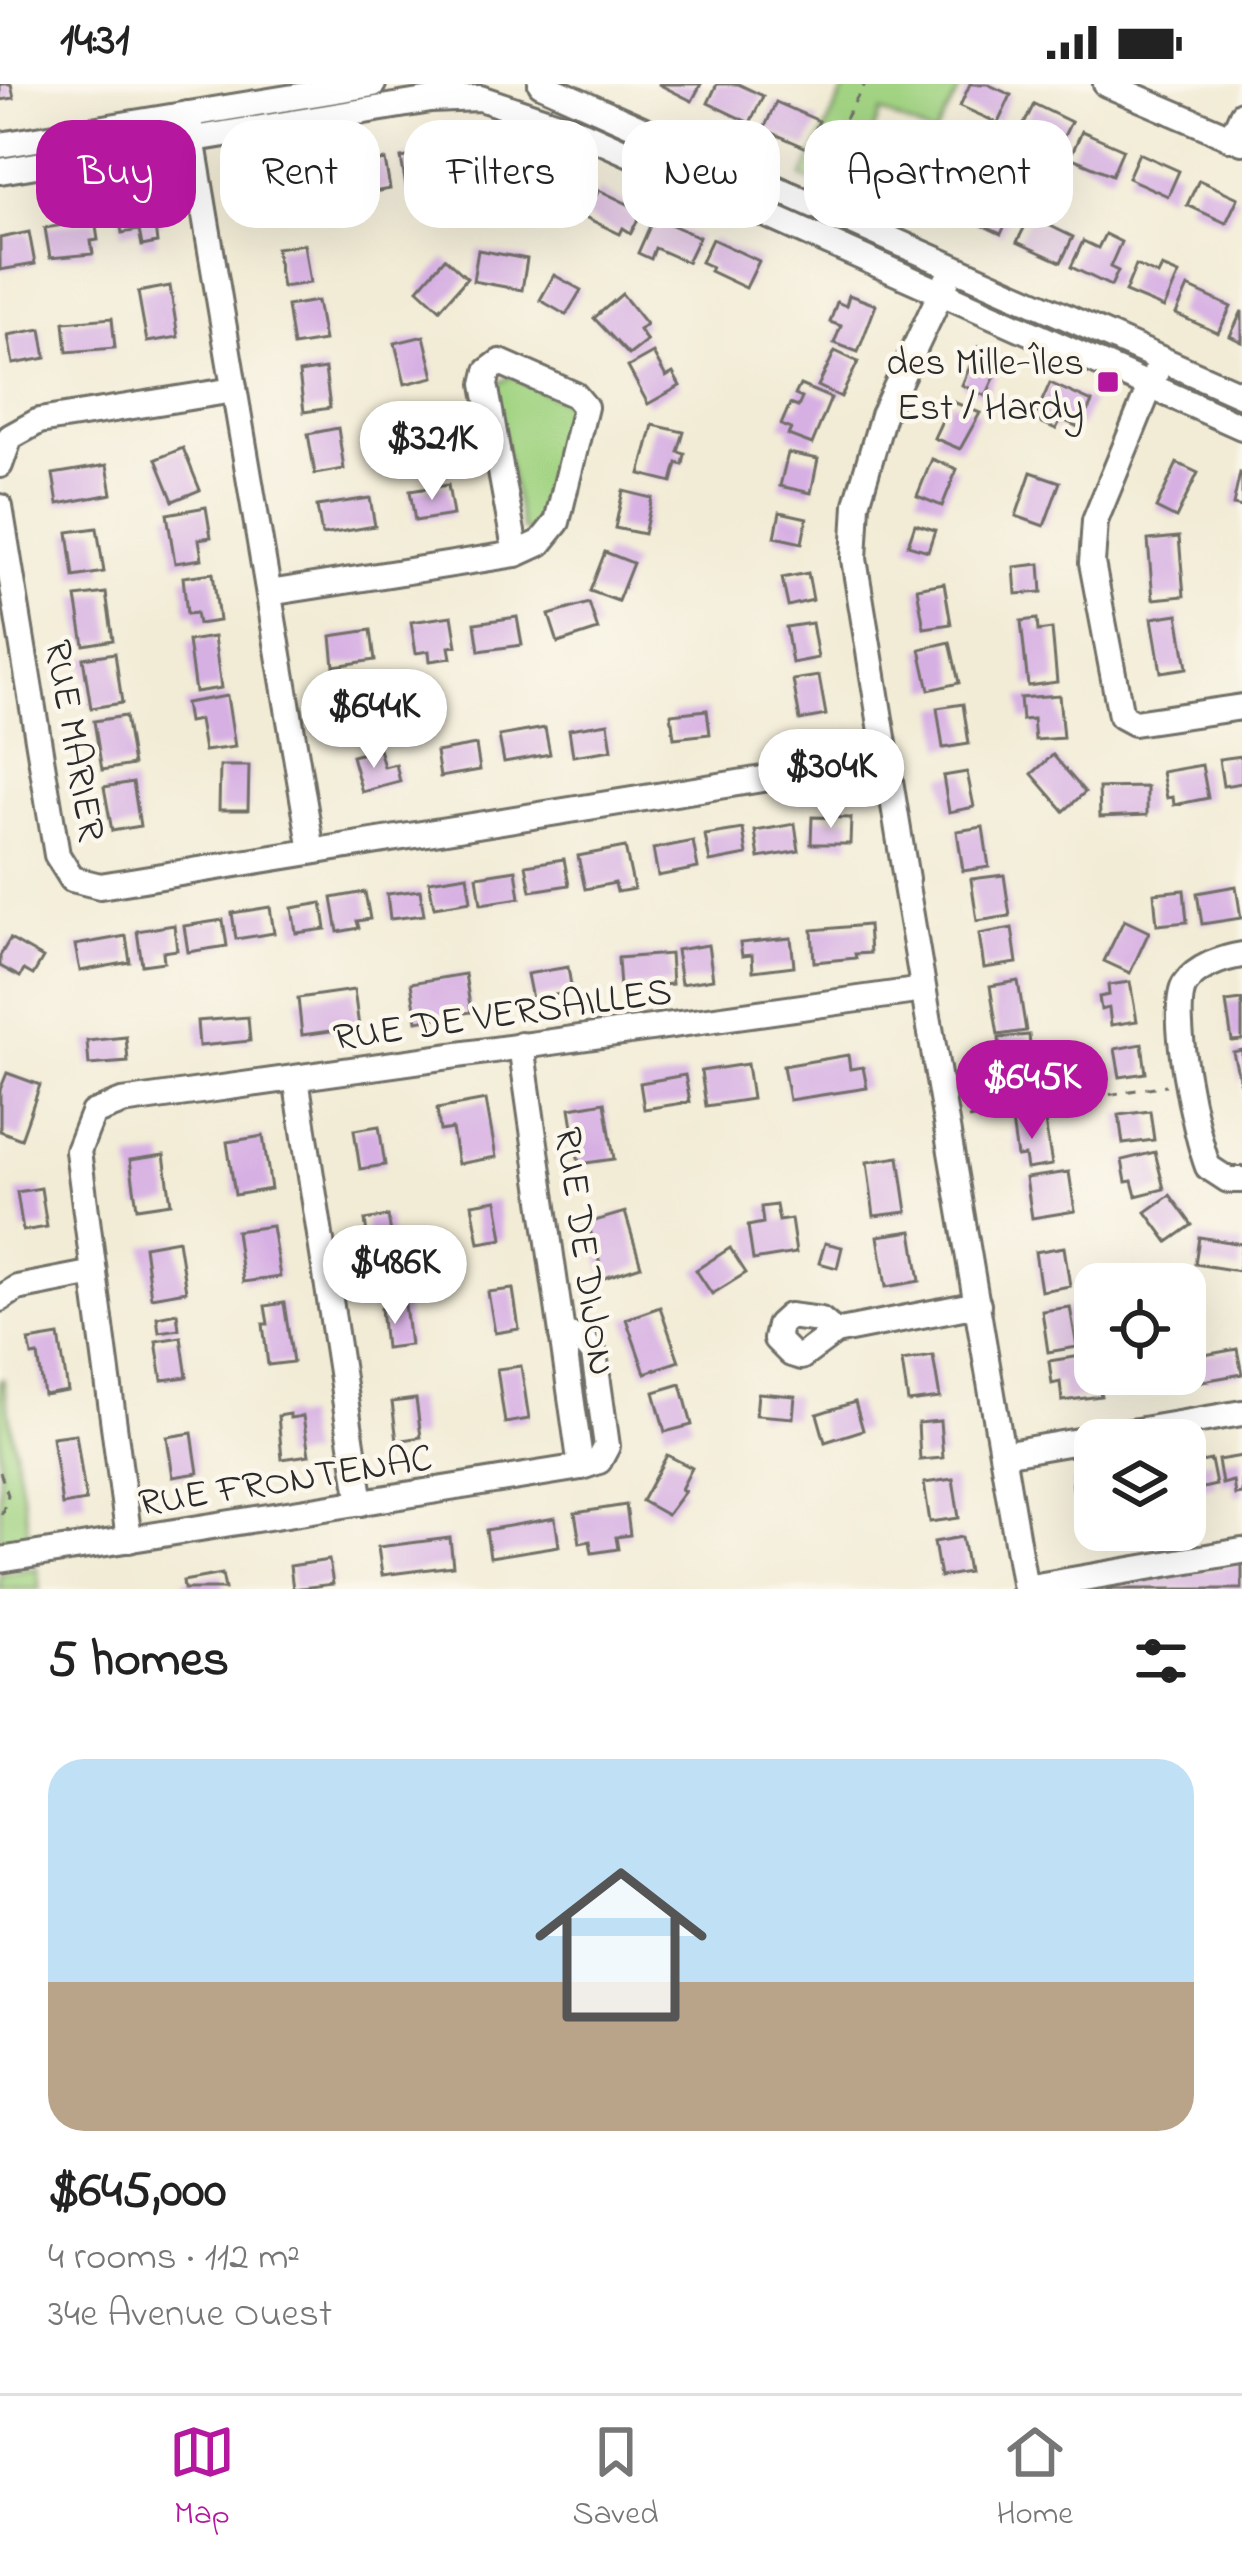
<!DOCTYPE html>
<meta charset="utf-8">
<style>
body{margin:0;font-family:"Indie Flower",sans-serif;background:#f6f6f6;color:#222;height:100vh;display:flex;flex-direction:column;font-size:45px;white-space:nowrap}
*{box-sizing:border-box;margin:0}
p{font-size:39px;color:#767676}
.icon{flex:none;width:66px;height:66px;fill:none;stroke:currentColor;stroke-width:2;stroke-linecap:round;stroke-linejoin:round}
.map{position:relative;height:1505px;overflow:hidden}
.panel{display:flex;flex-direction:column;background:#fff;flex:1}
.panel>*{flex:none}
.guide{position:absolute;left:36px;top:36px;width:1170px;height:108px;display:flex;gap:24px}
.fabs{position:absolute;left:1074px;top:1179px;display:grid;gap:24px}
.fabs a{display:grid;place-items:center;width:132px;height:132px;border-radius:24px;background:#fff;box-shadow:0 12px 48px #0002;font-size:60px}
.price{position:absolute;translate:-50% -102px;padding:0 27px;border-radius:42px;background:#fff;color:#222;font-size:39px;line-height:78px;filter:drop-shadow(0 3px 6px #0008)}
.price::after{content:'';position:absolute;left:50%;top:72px;width:36px;height:27px;margin-left:-18px;background:inherit;clip-path:polygon(0 0,100% 0,50% 100%)}
.price.current{background:#b5179e;color:#fff}
ul{padding:0;list-style:none}
li{display:grid;align-content:center;gap:24px;height:636px;padding:0 48px}
li+li{border-top:3px solid #e0e0e0}
li span{display:grid;place-items:center;height:372px;border-radius:36px;color:#555}
li>.icon{margin-inline-start:auto}
span .icon{width:216px;height:216px;fill:#fffc;stroke-width:1}
li b{font-size:51px}
h2{display:flex;justify-content:space-between;align-items:center;height:144px;padding:0 48px;font-size:51px}
.chip{padding:0 42px;border-radius:36px;background:#fff;box-shadow:0 12px 48px #0002;font-size:42px;line-height:108px}
.chip.current{background:#b5179e;color:#fff}
.status{display:flex;justify-content:space-between;align-items:center;height:84px;padding:0 60px;background:#fff;direction:ltr}
.status svg{height:33px;fill:currentColor}
.tab-bar{display:flex;justify-content:space-around;align-items:center;height:168px;border-top:3px solid #e0e0e0;background:#fff;font-size:33px;color:#767676}
.tab-bar a{display:grid;justify-items:center;gap:6px}
.tab-bar .current{color:#b5179e}
.map>svg:first-child{display:block}
.green{fill:#a3d483;stroke:#678057;stroke-width:3}
.building{fill:#d7b0e3}
.lines{fill:none;stroke-linecap:round;stroke-linejoin:round}
.minor-casing{stroke:#716f67;stroke-width:30}
.path{stroke:#716f67;stroke-width:3;stroke-dasharray:9 9;stroke-linecap:butt}
.minor{stroke:#fff;stroke-width:24}
.poi-dot{fill:#b5179e;stroke:#fbf7ec;stroke-width:4.5}
.labels{text-anchor:middle;stroke-width:9;stroke-linejoin:round;paint-order:stroke}
.poi-label{font-size:39px;fill:#2b2b2b;stroke:#fbf7ec;text-anchor:end}
.street-label{font-size:39px;fill:#2b2b2b;stroke:#fbf7ec}
</style>
<div class="status"><b>14:31</b><svg viewBox="0 0 49 12"><path d="M0 12V9h3v3zM5 12V6h3v6zM10 12V3h3v9zM15 12V0h3v12zM26 1h20v11H26zM47 4h2v5h-2z"/></svg></div>
<div class="map">
<svg width="1242" height="1505" viewBox="0 0 1242 1505">
<rect width="100%" height="100%" fill="#fbf7ec"/>
<filter id="ink" filterUnits="userSpaceOnUse"><feTurbulence type="fractalNoise" baseFrequency=".00833" numOctaves="2"/><feDisplacementMap in="SourceGraphic" scale="24" xChannelSelector="R" yChannelSelector="G"/><feConvolveMatrix kernelMatrix="1 2 1 2 8 2 1 2 1" color-interpolation-filters="sRGB"/></filter>
<filter id="wash" filterUnits="userSpaceOnUse"><feTurbulence type="fractalNoise" baseFrequency=".004" numOctaves="4" result="noise"/><feDisplacementMap in="SourceGraphic" scale="48" xChannelSelector="R" yChannelSelector="G"/><feGaussianBlur stdDeviation="2.7" result="paint"/><feColorMatrix in="noise" values="0 0 0 0 0 0 0 0 0 0 0 0 0 0 0 0 0 1.4 0 .05"/><feComposite in="paint" operator="in"/></filter>
<g filter="url(#wash)">
<rect width="100%" height="100%" fill="#f2ecd6"/>
<!-- green -->
<g class="green">
<polygon points="847,0 963,0 934,52 881,28 848,111 802,94"/>
<polygon points="511,292 572,322 575,330 550,435 533,448 522,446 493,303"/>
<polygon points="3,1295 31,1463 0,1468 0,1296"/>
<polygon points="37,1484 40,1505 0,1505 0,1490"/>
</g>
<g id="blocks">
<!-- building -->
<g class="building">
<polygon points="0,0 11,0 14,14 0,16"/>
<polygon points="658,0 701,0 692,17"/>
<polygon points="717,0 738,0 763,12 750,39 708,19"/>
<polygon points="970,0 987,0 1011,11 998,39 960,22"/>
<polygon points="776,18 819,37 807,64 764,45"/>
<polygon points="1034,20 1071,38 1059,62 1022,44"/>
<polygon points="1082,47 1123,65 1112,91 1070,73"/>
<polygon points="875,64 906,78 896,103 864,89"/>
<polygon points="446,66 451,94 406,102 401,74"/>
<polygon points="469,69 510,73 506,101 466,97"/>
<polygon points="1139,69 1179,87 1168,112 1128,94"/>
<polygon points="385,76 390,105 345,113 340,84"/>
<polygon points="929,79 965,96 954,120 918,103"/>
<polygon points="553,82 587,99 572,127 527,103 537,83 549,89"/>
<polygon points="294,90 299,118 257,125 253,96"/>
<polygon points="1199,96 1238,114 1226,139 1187,121"/>
<polygon points="599,106 642,127 631,149 623,144 620,150 585,133"/>
<polygon points="976,109 1012,126 1001,150 965,133"/>
<polygon points="158,111 162,140 155,142 157,159 142,162 139,146 122,149 117,118"/>
<polygon points="1030,132 1073,153 1061,178 1017,158"/>
<polygon points="654,133 699,153 687,178 655,164 651,175 638,169"/>
<polygon points="95,136 98,156 91,157 93,170 50,174 45,144"/>
<polygon points="29,148 35,180 0,186 0,154"/>
<polygon points="1105,150 1121,158 1110,183 1118,187 1111,202 1071,183 1083,157 1098,164"/>
<polygon points="712,155 759,177 746,204 710,187 712,183 701,178"/>
<polygon points="304,160 310,199 282,203 276,164"/>
<polygon points="478,166 527,175 522,206 473,197"/>
<polygon points="445,174 467,194 440,225 418,205"/>
<polygon points="1136,181 1158,191 1162,183 1179,190 1164,224 1125,208"/>
<polygon points="554,191 581,206 566,231 540,216"/>
<polygon points="170,202 178,253 147,258 138,208"/>
<polygon points="1188,203 1231,223 1218,249 1176,230"/>
<polygon points="622,210 646,240 639,246 647,257 629,271 594,234"/>
<polygon points="849,211 876,221 858,268 834,259 841,242 830,238 837,218 846,222"/>
<polygon points="317,217 324,257 293,262 287,222"/>
<polygon points="1242,227 1242,258 1230,252"/>
<polygon points="112,234 115,264 67,268 64,238"/>
<polygon points="41,245 46,274 13,280 8,251"/>
<polygon points="424,252 434,293 405,300 395,259"/>
<polygon points="978,263 1003,274 986,312 962,301"/>
<polygon points="835,267 858,278 841,313 818,302"/>
<polygon points="653,269 666,293 673,289 680,302 648,320 628,283"/>
<polygon points="325,285 330,324 304,328 299,289"/>
<polygon points="1050,299 1092,318 1080,344 1061,335 1056,345 1034,335"/>
<polygon points="800,301 831,314 812,360 788,351 791,345 781,341 790,320 798,323 802,314 795,311"/>
<polygon points="951,317 980,329 960,365 934,354"/>
<polygon points="438,327 443,368 415,372 409,331"/>
<polygon points="653,341 684,348 678,368 685,370 683,381 677,379 672,398 640,390"/>
<polygon points="338,344 344,385 315,390 308,350"/>
<polygon points="183,364 200,406 173,417 156,375"/>
<polygon points="788,369 818,375 811,409 780,402"/>
<polygon points="932,375 957,385 942,422 917,412"/>
<polygon points="1177,379 1198,389 1176,434 1156,424"/>
<polygon points="107,381 112,410 58,420 53,390"/>
<polygon points="1031,388 1060,398 1044,442 1016,432"/>
<polygon points="1240,389 1242,390 1242,423 1233,421"/>
<polygon points="448,401 453,431 415,437 410,407"/>
<polygon points="623,407 652,414 644,450 615,444"/>
<polygon points="370,414 375,442 322,451 317,422"/>
<polygon points="206,423 211,453 199,455 202,475 175,479 167,430"/>
<polygon points="780,428 807,434 802,459 775,453"/>
<polygon points="915,440 935,446 928,467 908,461"/>
<polygon points="97,444 104,488 74,493 68,448"/>
<polygon points="1179,453 1184,512 1153,515 1148,456"/>
<polygon points="605,468 633,479 618,517 590,507"/>
<polygon points="1040,480 1042,508 1016,510 1014,483"/>
<polygon points="213,489 219,537 198,540 196,529 187,530 183,493"/>
<polygon points="808,489 813,516 788,522 782,494"/>
<polygon points="944,499 951,540 924,544 917,504"/>
<polygon points="106,509 113,556 84,561 76,513"/>
<polygon points="589,519 598,546 558,559 549,531"/>
<polygon points="1178,530 1187,584 1161,588 1152,534"/>
<polygon points="452,532 457,562 449,563 451,574 430,577 429,567 416,569 411,538"/>
<polygon points="517,533 522,561 479,567 475,539"/>
<polygon points="1037,535 1038,547 1052,545 1057,598 1028,602 1021,537"/>
<polygon points="812,539 818,574 792,579 786,543"/>
<polygon points="371,546 375,576 334,582 331,552"/>
<polygon points="214,553 221,604 195,608 188,557"/>
<polygon points="950,558 959,599 929,606 920,565"/>
<polygon points="115,569 122,619 91,624 83,574"/>
<polygon points="819,592 826,631 800,636 793,596"/>
<polygon points="376,602 386,639 353,645 347,607"/>
<polygon points="1059,611 1063,654 1035,656 1033,635 1022,636 1020,614"/>
<polygon points="227,612 235,663 204,667 199,636 188,638 185,619"/>
<polygon points="963,620 969,660 943,664 937,624"/>
<polygon points="707,626 710,650 674,654 671,630"/>
<polygon points="125,632 133,681 102,686 94,637"/>
<polygon points="608,639 612,666 573,672 569,645"/>
<polygon points="545,644 550,670 504,678 499,652"/>
<polygon points="476,661 480,686 440,693 436,668"/>
<polygon points="379,665 384,683 396,680 400,698 362,708 352,672"/>
<polygon points="1053,671 1085,708 1064,727 1032,690"/>
<polygon points="1242,672 1242,699 1223,702 1219,675"/>
<polygon points="1202,681 1208,714 1174,721 1173,713 1167,714 1162,688"/>
<polygon points="220,682 249,682 248,726 219,726"/>
<polygon points="967,688 974,723 949,728 943,692"/>
<polygon points="133,698 140,742 112,747 104,703"/>
<polygon points="1147,703 1147,731 1100,733 1099,704"/>
<polygon points="812,733 851,734 850,760 811,760"/>
<polygon points="795,740 799,767 759,774 755,747"/>
<polygon points="983,743 989,783 963,787 957,747"/>
<polygon points="743,745 747,771 710,778 705,751"/>
<polygon points="693,757 698,784 658,792 653,765"/>
<polygon points="625,763 634,805 617,808 615,799 585,805 578,772"/>
<polygon points="564,775 569,801 531,807 526,781"/>
<polygon points="516,786 520,814 481,820 477,792"/>
<polygon points="467,791 471,817 434,823 429,797"/>
<polygon points="1004,791 1010,832 977,837 971,795"/>
<polygon points="1236,802 1241,834 1202,840 1197,809"/>
<polygon points="420,806 424,831 390,835 387,810"/>
<polygon points="1184,806 1187,838 1157,841 1154,809"/>
<polygon points="365,808 370,835 357,837 359,844 338,848 332,814"/>
<polygon points="322,819 326,845 296,849 292,824"/>
<polygon points="270,823 274,849 236,855 232,829"/>
<polygon points="223,836 227,862 188,868 184,842"/>
<polygon points="1124,836 1149,848 1130,889 1104,877"/>
<polygon points="174,841 177,866 163,868 164,878 142,881 137,847"/>
<polygon points="868,841 870,869 855,870 856,874 814,878 812,846"/>
<polygon points="1012,844 1017,879 984,884 979,850"/>
<polygon points="126,852 130,878 80,887 75,861"/>
<polygon points="791,854 794,882 753,887 752,871 742,872 740,859"/>
<polygon points="10,855 43,874 33,891 24,886 20,893 0,882 0,872"/>
<polygon points="708,861 713,895 681,900 676,866"/>
<polygon points="670,870 672,900 620,904 618,874"/>
<polygon points="568,883 572,908 532,915 527,890"/>
<polygon points="465,890 471,928 417,937 411,899"/>
<polygon points="1018,897 1026,947 998,951 990,902"/>
<polygon points="1130,898 1137,937 1111,941 1109,924 1101,926 1099,913 1109,911 1108,901"/>
<polygon points="354,906 359,943 302,951 298,914"/>
<polygon points="1242,916 1242,956 1232,957 1226,918"/>
<polygon points="248,933 250,957 199,962 197,937"/>
<polygon points="1029,951 1034,1002 1004,1006 999,954"/>
<polygon points="126,953 128,978 89,981 87,957"/>
<polygon points="1142,960 1146,989 1120,993 1115,965"/>
<polygon points="1242,966 1242,998 1240,998 1233,968"/>
<polygon points="848,971 850,985 863,983 867,1004 789,1016 783,982"/>
<polygon points="747,980 752,1015 706,1022 701,987"/>
<polygon points="7,989 40,1001 21,1055 0,1047 0,1006"/>
<polygon points="685,991 690,1018 644,1025 640,999"/>
<polygon points="486,1016 496,1073 458,1080 452,1045 440,1047 437,1025"/>
<polygon points="605,1018 614,1075 579,1080 570,1024"/>
<polygon points="1150,1027 1154,1056 1123,1060 1119,1031"/>
<polygon points="1044,1032 1052,1081 1027,1085 1025,1072 1017,1073 1012,1037"/>
<polygon points="379,1042 385,1081 360,1085 354,1046"/>
<polygon points="263,1052 271,1105 235,1111 227,1058"/>
<polygon points="1155,1068 1164,1105 1136,1112 1132,1097 1126,1098 1122,1076"/>
<polygon points="164,1071 171,1119 137,1124 130,1076"/>
<polygon points="899,1073 907,1128 874,1132 867,1078"/>
<polygon points="1069,1088 1075,1127 1032,1134 1026,1094"/>
<polygon points="41,1104 47,1143 23,1147 17,1108"/>
<polygon points="1170,1111 1192,1141 1168,1158 1146,1128"/>
<polygon points="497,1116 503,1155 479,1159 472,1120"/>
<polygon points="776,1121 779,1137 791,1135 796,1169 753,1176 748,1142 763,1139 761,1123"/>
<polygon points="625,1128 641,1182 604,1194 588,1139"/>
<polygon points="388,1132 395,1172 371,1176 365,1136"/>
<polygon points="272,1142 280,1193 243,1198 236,1147"/>
<polygon points="912,1147 920,1197 886,1203 878,1152"/>
<polygon points="1199,1153 1242,1160 1239,1187 1195,1180"/>
<polygon points="178,1156 186,1207 151,1213 144,1162"/>
<polygon points="825,1159 842,1163 837,1184 819,1179"/>
<polygon points="1064,1163 1070,1202 1041,1207 1035,1168"/>
<polygon points="730,1164 746,1189 712,1210 696,1186"/>
<polygon points="513,1205 519,1245 495,1249 488,1208"/>
<polygon points="284,1219 293,1278 268,1281 263,1240 268,1240 265,1222"/>
<polygon points="405,1221 410,1261 385,1264 381,1224"/>
<polygon points="660,1223 679,1277 645,1289 626,1235"/>
<polygon points="1070,1223 1077,1263 1048,1268 1042,1227"/>
<polygon points="177,1229 179,1245 159,1248 157,1233"/>
<polygon points="59,1252 68,1307 44,1311 38,1271 32,1272 29,1257"/>
<polygon points="181,1253 187,1293 162,1296 156,1257"/>
<polygon points="1237,1265 1242,1290 1203,1297 1199,1272"/>
<polygon points="1094,1270 1101,1312 1062,1317 1060,1298 1052,1300 1049,1277"/>
<polygon points="933,1272 940,1314 908,1318 902,1277"/>
<polygon points="521,1282 529,1335 505,1339 497,1285"/>
<polygon points="1145,1290 1182,1290 1183,1297 1147,1303"/>
<polygon points="681,1300 692,1341 665,1348 654,1308"/>
<polygon points="758,1309 795,1312 793,1334 756,1331"/>
<polygon points="416,1315 421,1353 397,1357 392,1318"/>
<polygon points="855,1318 863,1346 825,1358 817,1330"/>
<polygon points="290,1330 290,1334 303,1332 309,1371 282,1375 278,1332"/>
<polygon points="940,1337 943,1374 920,1376 918,1339"/>
<polygon points="192,1349 198,1389 173,1393 167,1353"/>
<polygon points="76,1350 86,1417 62,1421 52,1353"/>
<polygon points="667,1371 692,1384 681,1405 685,1407 667,1431 642,1417"/>
<polygon points="1242,1372 1242,1410 1235,1411 1233,1397 1222,1400 1218,1376"/>
<polygon points="1211,1376 1216,1401 1190,1407 1185,1381"/>
<polygon points="1095,1394 1095,1423 1076,1426 1072,1398"/>
<polygon points="953,1395 959,1434 930,1438 924,1399"/>
<polygon points="626,1421 630,1451 616,1453 618,1465 592,1469 590,1457 580,1459 575,1429"/>
<polygon points="555,1434 559,1462 490,1473 486,1446"/>
<polygon points="962,1453 968,1488 940,1493 934,1458"/>
<polygon points="450,1454 453,1482 382,1491 378,1463"/>
<polygon points="329,1476 333,1500 293,1505 290,1482"/>
<polygon points="1242,1480 1242,1505 1107,1505 1107,1503"/>
<polygon points="222,1490 225,1505 184,1505 183,1497"/>
</g>
</g>
</g>
<g filter="url(#ink)">
<use href="#blocks" fill-opacity="0" stroke="#716f67" stroke-width="3"/>
<g class="lines">
<!-- minor casing -->
<g class="minor-casing">
<g id="minor">
<polyline points="541,0 1242,311"/>
<polyline points="1106,0 1242,58"/>
<polyline points="188,30 312,767"/>
<polyline points="1231,55 1242,30"/>
<polyline points="0,61 373,0"/>
<polyline points="0,87 431,16 480,14 581,48 1242,343"/>
<polyline points="1156,288 1095,437 1092,479 1121,632 1134,639 1242,623"/>
<polyline points="0,381 10,353 39,337 234,306"/>
<polyline points="0,423 57,771 72,795 100,802 886,675"/>
<polyline points="269,509 516,470 540,459 557,438 585,323 575,311 500,278 488,287 485,300 516,470"/>
<polyline points="906,795 854,475 857,420 883,331 947,196"/>
<polyline points="906,802 1025,1505"/>
<path d="M 1242,871 C 1223,874 1196,883 1185,900 C 1168,926 1196,1052 1208,1083 L 1228,1096 L 1242,1096"/>
<polyline points="521,961 581,1383"/>
<polyline points="296,994 361,1419"/>
<polyline points="0,1215 17,1204 94,1189"/>
<polyline points="835,1248 821,1236 789,1232 779,1241 776,1255 791,1270 801,1273 835,1248 978,1220"/>
<polyline points="1003,1370 1242,1329"/>
<polyline points="129,1456 78,1067 93,1029 122,1018 923,906"/>
<polyline points="0,1476 581,1383 599,1377 607,1362 594,1270 581,1254 562,1251"/>
<polyline points="1025,1504 1242,1467"/>
</g>
</g>
<!-- path -->
<g class="path">
<polyline points="809,97 865,0"/>
<polyline points="968,1035 1166,1001"/>
<polyline points="0,1388 8,1411 0,1435"/>
</g>
<!-- minor -->
<use href="#minor" class="minor"/>
</g>
</g>
<!-- markers -->
<rect class="poi-dot" x="1096" y="286" width="24" height="24" rx="6"/>
<g class="labels">
<!-- poi labels -->
<g class="poi-label">
<text x="1084" y="290">des Mille-Îles<tspan x="1084" dy="45">Est / Hardy</tspan></text>
</g>
<!-- street labels -->
<g class="street-label">
<text transform="translate(77 656) rotate(80)" y="14">RUE MARIER</text>
<text transform="translate(502 928) rotate(-8)" y="14">RUE DE VERSAILLES</text>
<text transform="translate(587 1167) rotate(82)" y="14">RUE DE DIJON</text>
<text transform="translate(285 1394) rotate(-9)" y="14">RUE FRONTENAC</text>
</g>
</g>
</svg>
<div class="fabs">
<a><svg class="icon" aria-label="locate" viewBox="0 0 24 24"><circle cx="12" cy="12" r="6"/><path d="M12 2v4M12 18v4M2 12h4M18 12h4"/></svg></a>
<a><svg class="icon" aria-label="layers" viewBox="0 0 24 24"><path d="M12 4l9 5-9 5-9-5zM3 14l9 5 9-5"/></svg></a>
</div>
<b class="price" style="left:432px;top:419px">$321K</b>
<b class="price" style="left:374px;top:687px">$644K</b>
<b class="price" style="left:831px;top:747px">$304K</b>
<b class="price current" style="left:1032px;top:1058px">$645K</b>
<b class="price" style="left:395px;top:1243px">$486K</b>
<div class="guide">
<a class="chip current">Buy</a>
<a class="chip">Rent</a>
<a class="chip">Filters</a>
<a class="chip">New</a>
<a class="chip">Apartment</a>
</div>
</div>
<section class="panel">
<h2>5 homes<svg class="icon" aria-label="filters" viewBox="0 0 24 24"><path d="M4 7h16M4 17h16"/><circle cx="9" cy="7" r="2"/><circle cx="15" cy="17" r="2"/></svg></h2>
<ul>
<li><span style="background:linear-gradient(#bfe0f5 60%,#b9a48a 0)"><svg class="icon" aria-label="home" viewBox="0 0 24 24"><path d="M3 11l9-7 9 7M6 9v11h12V9"/></svg></span><div><b>$645,000</b><p>4 rooms · 112 m²</p><p>34e Avenue Ouest</p></div></li>
</ul>
</section>
<nav class="tab-bar">
<a class="current"><svg class="icon" aria-label="map" viewBox="0 0 24 24"><path d="M3 6l6-2 6 2 6-2v14l-6 2-6-2-6 2zM9 4v14M15 6v14"/></svg>Map</a>
<a><svg class="icon" aria-label="saved" viewBox="0 0 24 24"><path d="M7 4h10v16l-5-4-5 4z"/></svg>Saved</a>
<a><svg class="icon" aria-label="home" viewBox="0 0 24 24"><path d="M3 11l9-7 9 7M6 9v11h12V9"/></svg>Home</a>
</nav>
